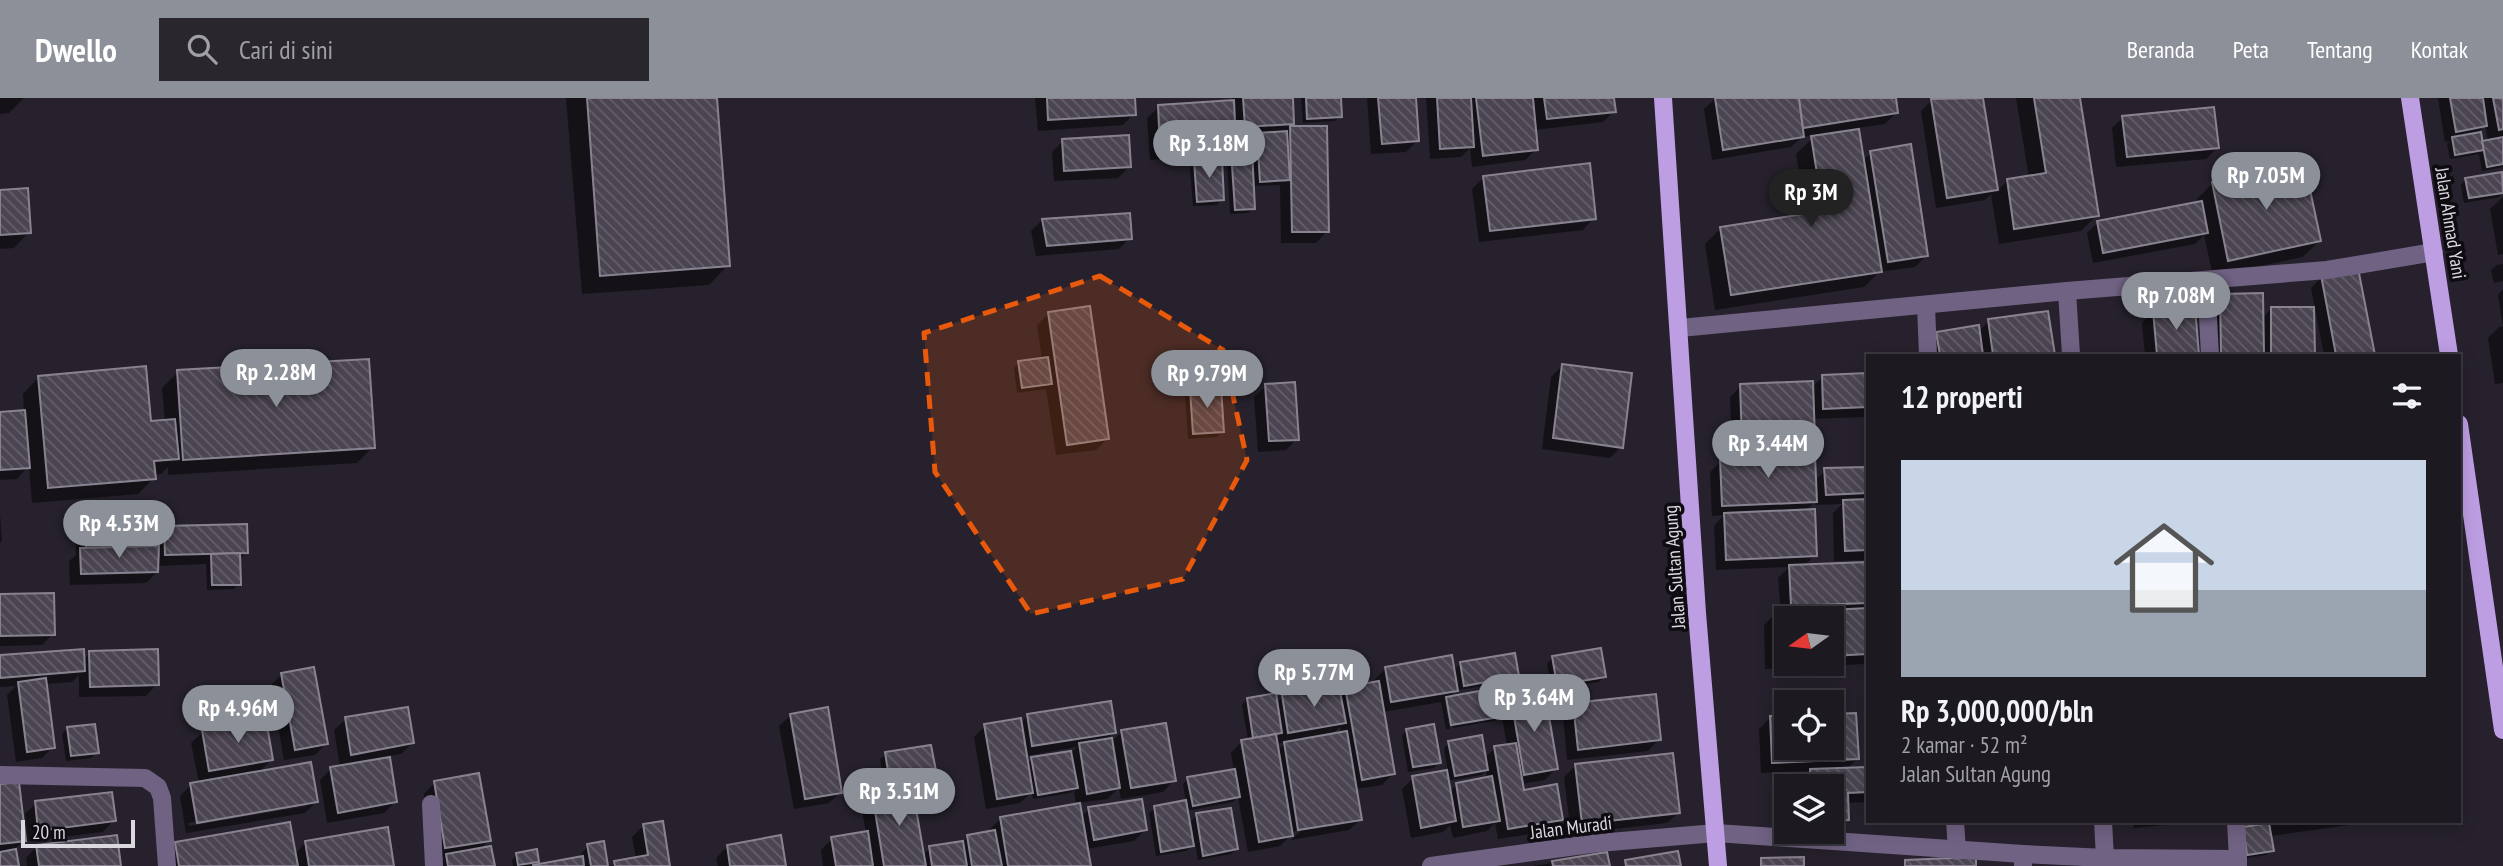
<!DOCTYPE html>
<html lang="id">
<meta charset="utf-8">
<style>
body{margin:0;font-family:"PT Sans Narrow",sans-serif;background:#29262e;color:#f1f3f6;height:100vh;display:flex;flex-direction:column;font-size:26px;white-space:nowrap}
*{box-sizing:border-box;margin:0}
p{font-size:23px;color:#a0a0a5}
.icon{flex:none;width:38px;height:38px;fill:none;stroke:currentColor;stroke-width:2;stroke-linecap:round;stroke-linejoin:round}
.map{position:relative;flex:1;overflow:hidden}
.drawer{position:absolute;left:1866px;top:256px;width:595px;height:469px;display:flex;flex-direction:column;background:#1c1921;border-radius:0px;box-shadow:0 4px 18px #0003,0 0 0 2px #3a383f}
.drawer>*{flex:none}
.needle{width:46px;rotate:256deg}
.tools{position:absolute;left:1774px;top:508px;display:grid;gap:14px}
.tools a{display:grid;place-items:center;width:70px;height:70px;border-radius:0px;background:#1c1921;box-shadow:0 4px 18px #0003,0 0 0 2px #3a383f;font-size:35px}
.scale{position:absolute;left:21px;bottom:18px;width:114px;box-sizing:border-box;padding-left:7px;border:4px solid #dbd8df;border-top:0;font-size:19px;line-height:24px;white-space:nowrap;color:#dbd8df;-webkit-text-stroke:5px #0e0c11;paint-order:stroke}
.price{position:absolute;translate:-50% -60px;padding:0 16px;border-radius:24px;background:#8c9099;color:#fff;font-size:23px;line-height:46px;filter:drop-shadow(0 2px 4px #0008)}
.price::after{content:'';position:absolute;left:50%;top:42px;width:21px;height:16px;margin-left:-10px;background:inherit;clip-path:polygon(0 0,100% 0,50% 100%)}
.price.on{background:#222;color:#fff}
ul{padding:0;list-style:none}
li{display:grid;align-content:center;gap:14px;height:371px;padding:0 35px}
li+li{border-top:2px solid #3a383f}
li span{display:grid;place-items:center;height:217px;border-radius:0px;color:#555}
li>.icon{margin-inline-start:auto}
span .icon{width:126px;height:126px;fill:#fffc;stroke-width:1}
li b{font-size:30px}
h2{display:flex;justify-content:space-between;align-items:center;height:84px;padding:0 35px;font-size:30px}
header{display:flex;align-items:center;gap:42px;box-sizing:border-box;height:98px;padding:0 35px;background:#8c9099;color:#fff}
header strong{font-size:33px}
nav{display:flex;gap:38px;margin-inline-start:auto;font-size:24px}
.search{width:490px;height:63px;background:#29262e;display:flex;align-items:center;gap:18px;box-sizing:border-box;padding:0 24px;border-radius:0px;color:#a0a0a5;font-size:26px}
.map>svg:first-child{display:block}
.shadow{fill:#0007;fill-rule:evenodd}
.building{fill:url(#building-back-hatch);stroke:#898391;stroke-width:2}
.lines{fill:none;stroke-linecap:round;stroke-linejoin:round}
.minor{stroke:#706283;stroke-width:18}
.major{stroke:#be9ee3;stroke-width:18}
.marked{fill:#e8590c;fill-opacity:0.2;stroke:#e8590c;stroke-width:5;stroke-dasharray:14 9;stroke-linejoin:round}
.labels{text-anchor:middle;stroke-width:7;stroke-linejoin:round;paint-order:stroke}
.street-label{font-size:19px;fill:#dbd8df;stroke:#0e0c11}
</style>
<header>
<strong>Dwello</strong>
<div class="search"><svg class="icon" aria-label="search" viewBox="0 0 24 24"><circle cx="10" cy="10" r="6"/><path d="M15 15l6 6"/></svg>Cari di sini</div>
<nav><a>Beranda</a><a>Peta</a><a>Tentang</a><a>Kontak</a></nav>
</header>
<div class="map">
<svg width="2503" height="768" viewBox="0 0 2503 768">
<defs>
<pattern id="building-back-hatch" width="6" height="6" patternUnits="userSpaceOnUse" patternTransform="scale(1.75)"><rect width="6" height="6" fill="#4b4551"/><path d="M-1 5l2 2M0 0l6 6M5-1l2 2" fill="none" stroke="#645f6a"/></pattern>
</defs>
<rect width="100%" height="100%" fill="#26212c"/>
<!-- shadow -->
<g class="shadow">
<polygon points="0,0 24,0 9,15 0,16"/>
<polygon points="566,0 715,0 728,167 709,187 582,196"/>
<polygon points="1035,0 1133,0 1134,16 1123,27 1038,33"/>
<polygon points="1232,0 1291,0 1293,25 1288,30 1325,29 1327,133 1316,145 1281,145 1280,87 1252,88 1254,110 1248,115 1230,116 1227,60 1232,54 1253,53 1252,42 1256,38 1234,40 1235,46 1223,57 1150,62 1147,20 1159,9 1232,4"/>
<polygon points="1301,0 1340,0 1341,18 1335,23 1303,25"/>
<polygon points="1367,0 1414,0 1417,43 1406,54 1371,56"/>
<polygon points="1426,0 1612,0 1614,13 1603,24 1534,32 1537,51 1525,62 1472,69 1470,50 1461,59 1430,61"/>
<polygon points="1716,0 1894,0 1896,15 1885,26 1858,30 1863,63 1871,54 1926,158 1915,169 1879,174 1864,189 1715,212 1705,146 1721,130 1806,117 1796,56 1816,37 1802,39 1791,49 1712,62 1704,11"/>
<polygon points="1947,0 1981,0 1996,94 2007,83 2029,80 2016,0 2078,0 2097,117 2081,133 1999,146 1991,96 1985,102 1936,110 1921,13 1932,2"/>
<path d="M 2438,0 L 2503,0 L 2503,69 L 2482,73 L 2479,56 L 2450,61 L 2447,46 L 2451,43 L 2445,44 ZM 2485,27 L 2488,43 L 2481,45 L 2479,33 Z"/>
<polygon points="2123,19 2217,50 2206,61 2116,69 2112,30"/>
<polygon points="1063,43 1129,69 1118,80 1054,83 1052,54"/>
<polygon points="1195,65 1222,101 1217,107 1193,108 1190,70"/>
<polygon points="2501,76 2503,95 2499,99 2464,105 2461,87 2466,81"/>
<polygon points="1484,79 1594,120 1583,132 1479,144 1472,91"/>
<polygon points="2213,85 2319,143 2303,159 2213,178 2204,137 2195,146 2093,165 2087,135 2098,124 2198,105 2197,101"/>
<polygon points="0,93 29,134 14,150 0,151"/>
<polygon points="2503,99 2503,156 2498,157 2490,111"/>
<polygon points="1042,122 1130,140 1119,151 1036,158 1031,133"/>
<polygon points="2503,166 2503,183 2494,185 2491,172 2497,167"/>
<polygon points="2357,172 2373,257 2324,257 2311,190 2322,179"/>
<polygon points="2503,191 2503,285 2495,286 2488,240 2499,229 2503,228 2498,197"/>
<polygon points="2221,197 2262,221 2271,211 2312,211 2313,257 2210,257 2210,209"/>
<polygon points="2193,211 2198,257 2145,257 2142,225 2153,214"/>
<polygon points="2047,215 2053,257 1928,257 1926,246 1937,235 1978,234 1989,223"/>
<polygon points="1048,216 1107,341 1096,352 1056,357 1046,291 1017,295 1014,270 1019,264 1042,261 1037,227"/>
<polygon points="1563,267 1621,349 1610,360 1542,351 1551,279"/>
<polygon points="178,274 373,349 357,365 168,377 168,369 161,376 154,377 154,380 138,396 32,405 29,368 17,381 0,382 0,315 24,314 23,296 38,280 149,325 165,324 162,290"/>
<polygon points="1867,277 1867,337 1865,319 1813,321 1813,341 1802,352 1732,356 1730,299 1741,288 1811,290 1823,279"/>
<polygon points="1266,288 1297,341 1286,352 1258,354 1254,299"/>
<polygon points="1190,292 1222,334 1217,339 1188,341 1185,298"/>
<path d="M 1721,363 L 1815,383 L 1825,372 L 1867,370 L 1867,462 L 1834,463 L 1833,415 L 1842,406 L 1815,407 L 1815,404 L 1806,413 L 1815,457 L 1804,468 L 1867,466 L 1867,563 L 1864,566 L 1765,571 L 1764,527 L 1775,516 L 1781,516 L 1778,480 L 1789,469 L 1716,472 L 1714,428 L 1724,417 L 1712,418 L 1710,374 ZM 1787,520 L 1832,520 L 1832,565 L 1787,565 Z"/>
<polygon points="86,411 156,438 164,430 246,455 239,462 239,486 234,491 207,492 206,466 157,468 157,474 146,485 70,487 69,463 76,457 75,422"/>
<polygon points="0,416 2,443 0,445"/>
<polygon points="0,498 53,536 42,547 0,548"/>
<polygon points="90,555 157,586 146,598 79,599 79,577 72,584 45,586 53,649 42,660 16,664 7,597 16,588 0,589 0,559 83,562"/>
<polygon points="1552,560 1605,578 1599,584 1552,592 1547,566"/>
<path d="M 1461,565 L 1517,578 L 1512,583 L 1459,592 L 1459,590 L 1448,600 L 1503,611 L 1512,602 L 1556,670 L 1545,682 L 1521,686 L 1522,694 L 1561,722 L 1550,733 L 1498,741 L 1495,725 L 1487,733 L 1453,740 L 1450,727 L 1443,734 L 1411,740 L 1402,691 L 1413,680 L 1448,674 L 1444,650 L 1449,645 L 1484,661 L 1495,650 L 1507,648 L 1502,619 L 1499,622 L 1453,630 L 1448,601 L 1445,604 L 1450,631 L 1446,631 L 1441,604 L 1383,614 L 1393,676 L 1382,687 L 1355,691 L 1361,721 L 1349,732 L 1291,742 L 1306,728 L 1303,725 L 1280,748 L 1248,754 L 1238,699 L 1233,704 L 1186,713 L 1191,742 L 1194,742 L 1191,723 L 1197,717 L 1237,751 L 1231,756 L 1198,762 L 1195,745 L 1186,753 L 1156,758 L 1149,715 L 1155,710 L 1186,704 L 1183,686 L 1188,681 L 1234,673 L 1231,655 L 1242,643 L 1248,642 L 1242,607 L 1247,601 L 1276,606 L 1282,599 L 1339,598 L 1346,590 L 1375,585 L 1374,582 L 1385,571 L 1453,573 ZM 1340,629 L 1341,636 L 1331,637 ZM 1286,644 L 1277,653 L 1276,646 ZM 1486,672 L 1487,681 L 1456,687 L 1449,694 L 1447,683 L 1481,677 Z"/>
<polygon points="282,576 326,646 315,657 284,662 271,587"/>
<polygon points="1574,607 1659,641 1648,653 1567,662 1563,618"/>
<polygon points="791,617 841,694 829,705 794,711 779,628"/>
<path d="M 1028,617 L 1114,634 L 1105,643 L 1111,644 L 1122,634 L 1174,682 L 1163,694 L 1121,701 L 1119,690 L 1107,701 L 1078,705 L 1081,719 L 1089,711 L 1145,732 L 1134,743 L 1086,751 L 1089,768 L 823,768 L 821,752 L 832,741 L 866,735 L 861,708 L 873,697 L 922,758 L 930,750 L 962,745 L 968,739 L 990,735 L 990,731 L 1001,720 L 1076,707 L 1074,692 L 1070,695 L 1033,701 L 1032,694 L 1020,705 L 986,711 L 974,639 L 985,628 L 1020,626 ZM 1077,649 L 1070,657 L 1032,661 L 1027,666 L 1025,658 Z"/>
<polygon points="1770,620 1787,649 1857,661 1846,672 1867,671 1867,704 1846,705 1847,722 1836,733 1832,733 1832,688 1800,688 1800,684 1811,673 1761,675 1759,631"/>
<polygon points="346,621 412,645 401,656 388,658 395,704 384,715 327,725 320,682 331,671 340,669 334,632"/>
<polygon points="68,630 97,654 91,660 66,663 62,636"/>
<polygon points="1407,632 1439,664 1434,670 1408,674 1402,638"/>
<path d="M 203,634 L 271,662 L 258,675 L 316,704 L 305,715 L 186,735 L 180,698 L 191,687 L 199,685 L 191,645 ZM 306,704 L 306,708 L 189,728 L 188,725 Z"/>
<polygon points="886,656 934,673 928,678 884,685 880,661"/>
<polygon points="1575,668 1679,714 1667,725 1571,736 1564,679"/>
<polygon points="435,684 489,742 479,752 493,768 442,768 441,763 445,759 435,761 424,696"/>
<polygon points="0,688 25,741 14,752 17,768 0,768"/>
<polygon points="36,705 114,722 103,734 28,743 25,716"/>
<polygon points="2133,723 2191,723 2188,725 2134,730"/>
<polygon points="2264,723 2353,723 2349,727 2270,738 2272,752 2266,757 2242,761 2238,736 2264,728"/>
<polygon points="643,728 669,768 612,768 615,765 636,761 632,739"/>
<polygon points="306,744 393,768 167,768 165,756 176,745 294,757"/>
<polygon points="37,748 119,768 27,768 26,760"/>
<polygon points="588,748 607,768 535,768 577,761"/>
<polygon points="728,748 785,768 718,768 716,760"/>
<polygon points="517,756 537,763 532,768 513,768 512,762"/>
<polygon points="1606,756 1608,768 1533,768"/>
</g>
<!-- building -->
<g class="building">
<polygon points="587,0 717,0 730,168 600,178"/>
<polygon points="1047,0 1135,0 1136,17 1048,22"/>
<polygon points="1243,0 1293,0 1294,26 1245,29"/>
<polygon points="1306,0 1341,0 1342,19 1307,21"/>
<polygon points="1378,0 1416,0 1419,43 1382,46"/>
<polygon points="1437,0 1471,0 1474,49 1440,51"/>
<polygon points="1476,0 1533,0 1538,52 1483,58"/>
<polygon points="1544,0 1614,0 1616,14 1547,21"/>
<polygon points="1715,0 1799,0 1804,39 1723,52"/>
<polygon points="1799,0 1896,0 1898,15 1803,30"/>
<polygon points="1983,0 1998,92 1947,100 1931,1"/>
<polygon points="2034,0 2080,0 2099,118 2014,131 2007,81 2046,75"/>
<polygon points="2450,0 2483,0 2487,28 2456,34"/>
<polygon points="2493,0 2503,0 2503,31 2499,32"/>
<polygon points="1234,2 1236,47 1160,52 1158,7"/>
<polygon points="2214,9 2219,50 2127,59 2122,18"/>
<polygon points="1290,28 1327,28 1329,134 1292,134"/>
<polygon points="1859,31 1882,174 1731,197 1720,129 1823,113 1811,38"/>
<polygon points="1287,33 1290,82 1260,84 1257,35"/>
<polygon points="2481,34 2484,52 2455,57 2452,39"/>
<polygon points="1129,37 1131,69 1064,73 1062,41"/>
<polygon points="2503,39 2503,66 2487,69 2482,43"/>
<polygon points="1911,46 1928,158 1888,164 1870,53"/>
<polygon points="1252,51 1255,111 1235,112 1231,53"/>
<polygon points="1222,61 1224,102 1197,104 1194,63"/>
<polygon points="2304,64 2321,143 2228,163 2212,84"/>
<polygon points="1590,65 1596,121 1490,133 1483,78"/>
<polygon points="2502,74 2503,95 2469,100 2465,80"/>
<polygon points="28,90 31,135 0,137 0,92"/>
<polygon points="2202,103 2208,135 2103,155 2097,123"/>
<polygon points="1130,115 1132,141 1047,148 1042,121"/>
<polygon points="2358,170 2375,257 2336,257 2321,177"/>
<polygon points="2263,195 2264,257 2221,257 2220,196"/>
<polygon points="1090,208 1109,341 1067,347 1048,214"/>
<polygon points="2195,209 2199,257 2157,257 2153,213"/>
<polygon points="2271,209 2314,209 2315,257 2271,257"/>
<polygon points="2048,213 2055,257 1993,257 1988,221"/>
<polygon points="1979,227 1983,257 1940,257 1936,234"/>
<polygon points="1048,259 1052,286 1022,290 1018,263"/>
<polygon points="369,261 375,350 183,362 177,272"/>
<polygon points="1562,266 1632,275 1623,350 1553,340"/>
<polygon points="146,268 151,323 175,321 179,361 154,363 156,381 48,390 38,278"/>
<polygon points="1867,275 1867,309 1823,311 1822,277"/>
<polygon points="1813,283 1815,342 1742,345 1740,286"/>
<polygon points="1295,284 1299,342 1269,343 1265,286"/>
<polygon points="1221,289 1224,334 1193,336 1190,291"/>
<polygon points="25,312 30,370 0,372 0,314"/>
<polygon points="1815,357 1817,404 1722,408 1720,361"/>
<polygon points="1867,369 1867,395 1826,397 1824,370"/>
<polygon points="1867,401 1867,452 1845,453 1843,402"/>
<polygon points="157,408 159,448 86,450 85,409"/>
<polygon points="1815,411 1817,458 1726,462 1724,415"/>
<polygon points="247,426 248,455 165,457 164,428"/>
<polygon points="159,448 158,474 81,476 80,450"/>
<polygon points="240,455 241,487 212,487 211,456"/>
<polygon points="1867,464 1867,505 1791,508 1789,467"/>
<polygon points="54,495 55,537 0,538 0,496"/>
<polygon points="1867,510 1867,556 1832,558 1832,520 1787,520 1787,560 1776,561 1774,515"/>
<polygon points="1601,550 1606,579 1557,587 1552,558"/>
<polygon points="84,551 85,573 0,580 0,557"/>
<polygon points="158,551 159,587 90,589 89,553"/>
<polygon points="1515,555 1519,578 1464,588 1460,564"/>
<polygon points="1452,557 1458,593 1391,604 1385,569"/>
<polygon points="314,569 328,646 295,652 281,575"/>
<polygon points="46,580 55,650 27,654 18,584"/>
<polygon points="1379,583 1395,676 1362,682 1345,589"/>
<polygon points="1339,588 1346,625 1288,635 1282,597"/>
<polygon points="1501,589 1506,618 1451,627 1446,599"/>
<polygon points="1276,595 1282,635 1253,640 1247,600"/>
<polygon points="1545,595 1558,671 1524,677 1511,601"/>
<polygon points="1656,596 1661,642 1578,652 1573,605"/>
<polygon points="1111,603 1116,635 1032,648 1027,616"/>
<polygon points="408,609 414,645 351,657 345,619"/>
<polygon points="828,609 842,695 805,701 790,616"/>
<polygon points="1856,615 1859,661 1772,665 1770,618 1787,618 1787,649 1832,649 1832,616"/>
<polygon points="1021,620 1033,695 997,701 984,626"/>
<polygon points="266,621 273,662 209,673 202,632"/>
<polygon points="1166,625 1176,683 1131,690 1121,632"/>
<polygon points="95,626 99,655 71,658 67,629"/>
<polygon points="1434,626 1441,665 1413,669 1406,631"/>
<polygon points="1347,633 1362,722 1298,732 1284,644"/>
<polygon points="1276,636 1293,738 1259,744 1241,642"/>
<polygon points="1482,637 1488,672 1455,678 1448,643"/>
<polygon points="1112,640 1120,690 1087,696 1079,645"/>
<polygon points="1516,645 1524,692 1557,686 1563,722 1508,731 1494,648"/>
<polygon points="931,647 936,673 889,680 885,654"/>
<polygon points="1071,653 1078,690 1038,697 1031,659"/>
<polygon points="1673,655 1680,715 1582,726 1575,666"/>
<polygon points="390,659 397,704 338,715 330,669"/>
<polygon points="311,664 318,704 197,725 190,685"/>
<polygon points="1867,669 1867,694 1848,695 1849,722 1832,723 1832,688 1811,688 1810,671"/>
<polygon points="1235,671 1240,699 1193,708 1187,679"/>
<polygon points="1447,672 1456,723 1421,730 1412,678"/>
<polygon points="479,675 491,743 445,750 434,683"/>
<polygon points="1492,678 1500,723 1463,729 1456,685"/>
<polygon points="19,684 26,743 0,746 0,686"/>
<polygon points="912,688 926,768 884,768 872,695"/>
<polygon points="112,694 116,723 38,733 35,703"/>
<polygon points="1142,701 1147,732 1094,742 1088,709"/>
<polygon points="1186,702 1194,748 1161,754 1154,708"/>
<polygon points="1080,705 1091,768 1008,768 1000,719"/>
<polygon points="1231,710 1238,751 1203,758 1196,715"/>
<polygon points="663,723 670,768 615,768 614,763 648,757 643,726"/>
<polygon points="290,724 298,768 179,768 175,744"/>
<polygon points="2269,725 2274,753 2247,757 2243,729"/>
<polygon points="388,729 394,768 309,768 305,743"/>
<polygon points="995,732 1002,768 972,768 967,737"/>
<polygon points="868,733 873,768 836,768 831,739"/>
<polygon points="117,737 121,768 39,768 36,747"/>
<polygon points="781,737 786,768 730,768 727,747"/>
<polygon points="604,743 608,768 591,768 587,746"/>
<polygon points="963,743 967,768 932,768 929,748"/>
<polygon points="491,748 495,768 448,768 446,756"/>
<polygon points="16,751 19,768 0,768 0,754"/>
<polygon points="537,751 539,764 518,767 516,755"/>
<polygon points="1678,753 1681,768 1626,768 1625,762"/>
<polygon points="1607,754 1610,768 1553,768 1552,763"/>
<polygon points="583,758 584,768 533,768 533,767"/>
<polygon points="1804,759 1804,768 1761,768 1761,760"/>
<polygon points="1976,759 1976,768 1905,768 1905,762"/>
</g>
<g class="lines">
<!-- minor -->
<g class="minor">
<polyline points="2206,182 2210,257"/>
<polyline points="2067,193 2071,257"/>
<polyline points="1926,208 1928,257"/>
<polyline points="1680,230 2067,193 2327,172 2434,154"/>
<polyline points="0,677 145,680 158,689 162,700 167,768"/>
<polyline points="431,706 434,768"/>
<polyline points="1955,723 1957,753"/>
<polyline points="2103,723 2105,760"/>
<polyline points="2236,723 2238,761"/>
<polyline points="2023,756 2105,760 2238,761 2238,768"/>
<polyline points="1431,768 1598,745 1716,735 2023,756 2023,768"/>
</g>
<!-- major -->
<g class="major">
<polyline points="1663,0 1697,515 1718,768"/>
<polyline points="2410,0 2449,257"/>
<polyline points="2459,326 2503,632"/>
</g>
</g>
<!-- marked area -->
<path class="marked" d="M 1100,178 L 1223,252 L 1247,362 L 1183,481 L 1031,516 L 935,374 L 924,235 Z"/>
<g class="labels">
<!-- street labels -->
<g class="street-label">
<text transform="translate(2451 125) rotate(81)" y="7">Jalan Ahmad Yani</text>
<text transform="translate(1674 469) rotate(-94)" y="7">Jalan Sultan Agung</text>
<text transform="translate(1571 729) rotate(-7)" y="7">Jalan Muradi</text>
</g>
</g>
</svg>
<div class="tools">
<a><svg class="needle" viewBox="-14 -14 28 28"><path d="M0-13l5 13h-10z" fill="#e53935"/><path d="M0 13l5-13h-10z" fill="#a0a0a5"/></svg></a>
<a><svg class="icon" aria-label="locate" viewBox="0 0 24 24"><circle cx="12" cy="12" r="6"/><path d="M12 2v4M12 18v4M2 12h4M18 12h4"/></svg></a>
<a><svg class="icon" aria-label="layers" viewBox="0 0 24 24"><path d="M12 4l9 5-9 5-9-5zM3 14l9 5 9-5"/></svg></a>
</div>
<div class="scale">20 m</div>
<b class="price" style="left:1209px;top:82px">Rp 3.18M</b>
<b class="price" style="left:2266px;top:114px">Rp 7.05M</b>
<b class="price on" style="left:1811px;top:131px">Rp 3M</b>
<b class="price" style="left:2176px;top:234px">Rp 7.08M</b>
<b class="price" style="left:276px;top:311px">Rp 2.28M</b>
<b class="price" style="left:1207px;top:312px">Rp 9.79M</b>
<b class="price" style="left:1768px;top:382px">Rp 3.44M</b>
<b class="price" style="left:119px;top:462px">Rp 4.53M</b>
<b class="price" style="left:1314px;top:611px">Rp 5.77M</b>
<b class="price" style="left:1534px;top:636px">Rp 3.64M</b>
<b class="price" style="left:238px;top:647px">Rp 4.96M</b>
<b class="price" style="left:899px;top:730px">Rp 3.51M</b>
<section class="drawer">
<h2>12 properti<svg class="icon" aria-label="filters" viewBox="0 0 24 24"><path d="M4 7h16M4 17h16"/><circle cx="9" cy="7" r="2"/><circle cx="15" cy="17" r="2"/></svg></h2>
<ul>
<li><span style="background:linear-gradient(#c9d6e8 60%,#9aa5b1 0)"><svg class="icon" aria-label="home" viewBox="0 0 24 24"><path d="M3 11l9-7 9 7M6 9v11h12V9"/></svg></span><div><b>Rp 3,000,000/bln</b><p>2 kamar · 52 m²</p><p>Jalan Sultan Agung</p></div></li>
</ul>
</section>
</div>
